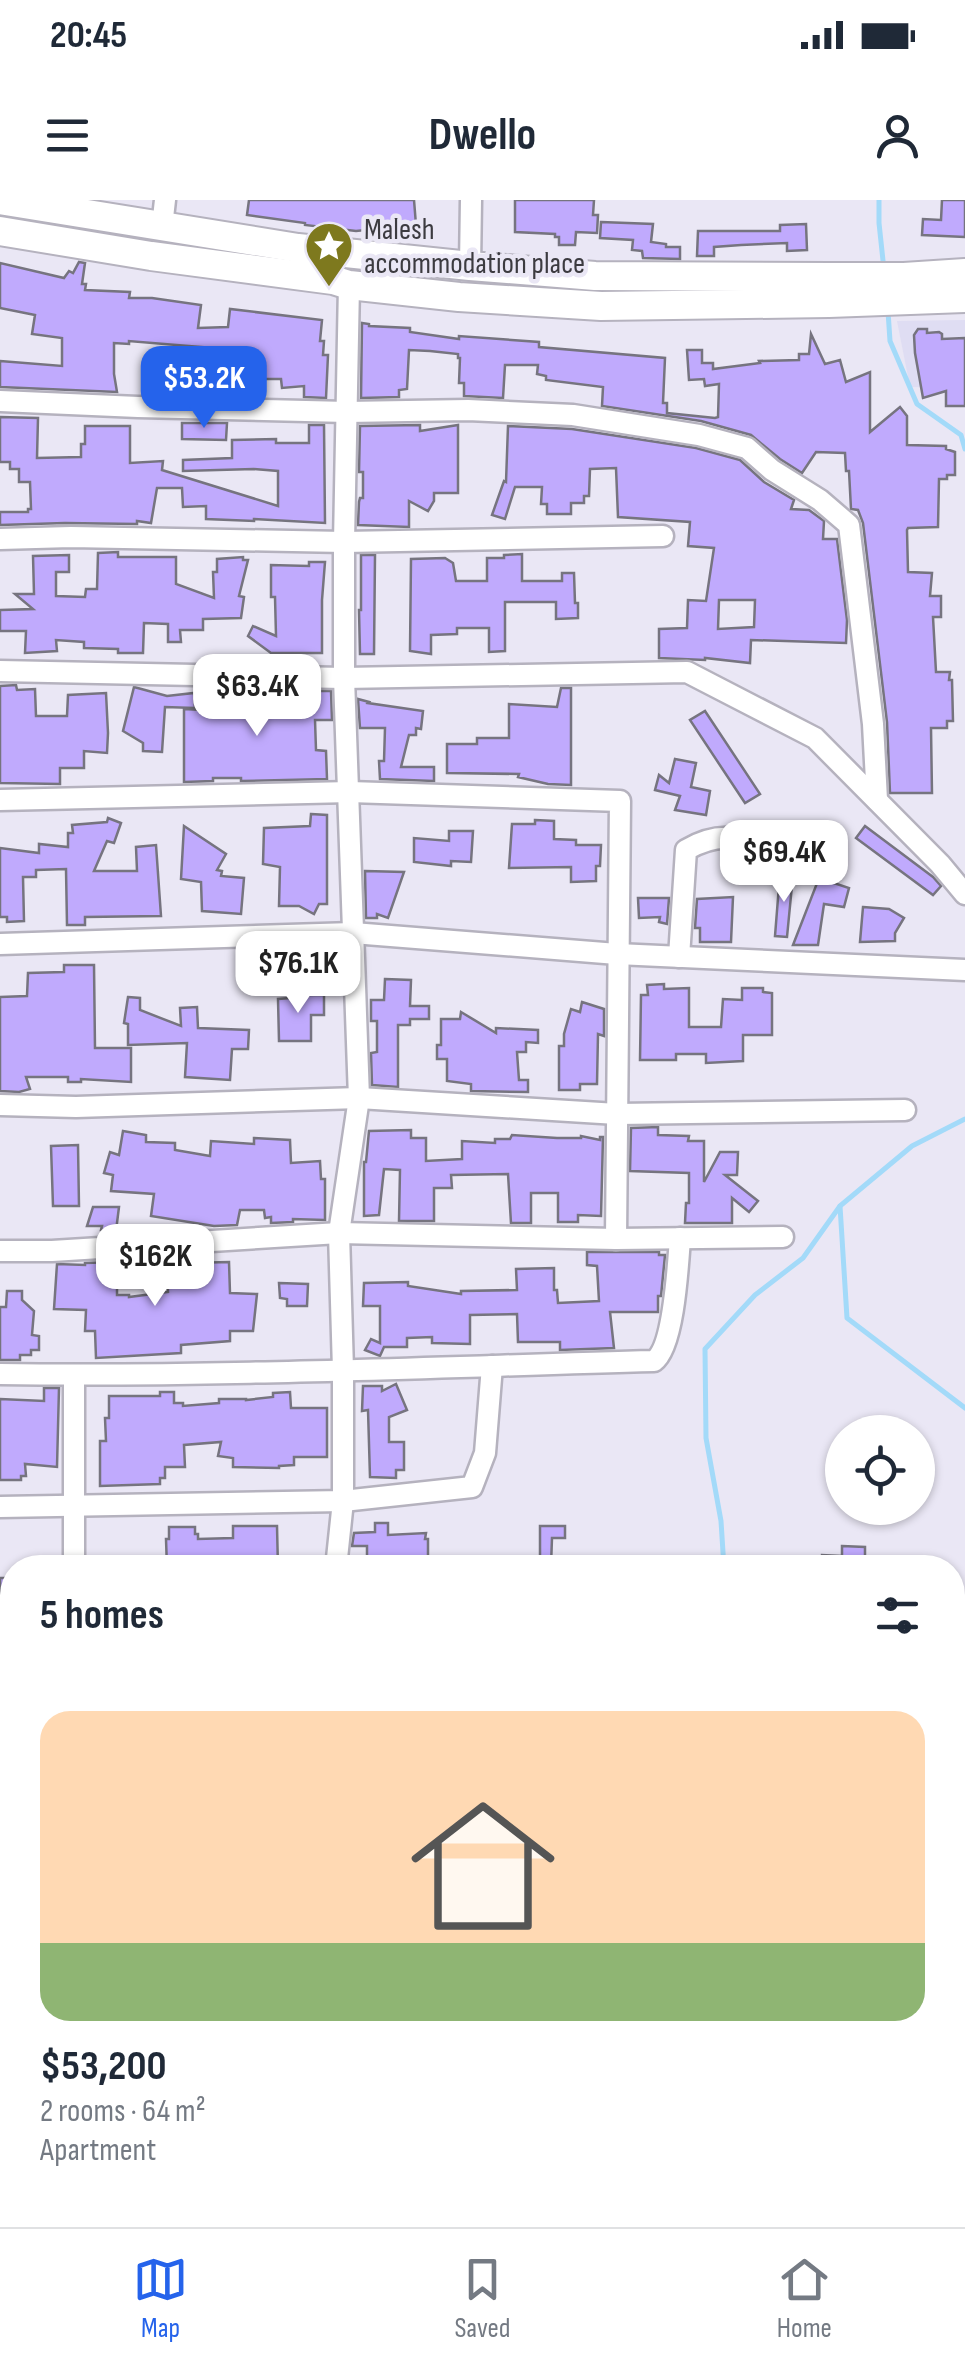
<!DOCTYPE html>
<meta charset="utf-8">
<style>
body{margin:0;font-family:"Sofia Sans Condensed",sans-serif;background:#f2f2f3;color:#1f2937;height:100vh;display:flex;flex-direction:column;font-size:38px;white-space:nowrap}
*{box-sizing:border-box;margin:0}
p{font-size:32px;color:#747a83}
.icon{flex:none;width:55px;height:55px;fill:none;stroke:currentColor;stroke-width:2;stroke-linecap:round;stroke-linejoin:round}
.map{position:relative;flex:1;overflow:hidden}
.sheet{position:absolute;left:0px;top:1355px;width:965px;height:672px;display:flex;flex-direction:column;background:#fff;border-radius:40px 40px 0 0;box-shadow:0 2px 8px #0004}
.sheet>*{flex:none}
.controls{position:absolute;left:825px;top:1215px;display:grid;gap:20px}
.controls a{display:grid;place-items:center;width:110px;height:110px;border-radius:50%;background:#fff;box-shadow:0 2px 8px #0004;font-size:50px}
.price{position:absolute;translate:-50% -85px;padding:0 22px;border-radius:20px;background:#fff;color:#222;font-size:32px;line-height:65px;filter:drop-shadow(0 2px 5px #0008)}
.price::after{content:'';position:absolute;left:50%;top:60px;width:30px;height:22px;margin-left:-15px;background:inherit;clip-path:polygon(0 0,100% 0,50% 100%)}
.price.current{background:#2563eb;color:#fff}
ul{padding:0;list-style:none}
li{display:grid;align-content:center;gap:20px;height:530px;padding:0 40px}
li span{display:grid;place-items:center;height:310px;border-radius:30px;color:#555}
li>.icon{margin-inline-start:auto}
span .icon{width:180px;height:180px;fill:#fffc;stroke-width:1}
li b{font-size:42px}
h2{display:flex;justify-content:space-between;align-items:center;height:120px;padding:0 40px;font-size:42px}
.status{display:flex;justify-content:space-between;align-items:center;height:70px;padding:0 50px;background:#fff;direction:ltr}
.status svg{height:28px;fill:currentColor}
header{display:flex;justify-content:space-between;align-items:center;height:130px;padding:0 40px;background:#fff;font-size:45px;font-weight:700}
.menu{display:flex;justify-content:space-around;align-items:center;height:140px;border-top:2px solid #e0e1e3;background:#fff;font-size:28px;color:#747a83}
.menu a{display:grid;justify-items:center;gap:5px}
.menu .current{color:#2563eb}
.map>svg:first-child{display:block}
.commercial{fill:#dfddf3}
.lines{fill:none;stroke-linecap:round;stroke-linejoin:round}
.stream{stroke:#a3daf9;stroke-width:5}
.building{fill:#c0aafd;stroke:#76747f;stroke-width:2.5;fill-rule:evenodd}
.minor-casing{stroke:#b5b2be;stroke-width:25}
.highway-casing{stroke:#b5b2be;stroke-width:32}
.minor{stroke:#fff;stroke-width:20}
.highway{stroke:#fff;stroke-width:28}
.labels{text-anchor:middle;stroke-width:9;stroke-linejoin:round;paint-order:stroke}
.poi-label{font-size:30px;fill:#3c3b40;stroke:#eae7f5;text-anchor:start}
</style>
<div class="status"><b>20:45</b><svg viewBox="0 0 49 12"><path d="M0 12V9h3v3zM5 12V6h3v6zM10 12V3h3v9zM15 12V0h3v12zM26 1h20v11H26zM47 4h2v5h-2z"/></svg></div>
<header><svg class="icon" aria-label="menu" viewBox="0 0 24 24"><path d="M4 6h16M4 12h16M4 18h16"/></svg>Dwello<svg class="icon" aria-label="person" viewBox="0 0 24 24"><circle cx="12" cy="8" r="4"/><path d="M4 21q1-7 8-7t8 7"/></svg></header>
<div class="map">
<svg width="965" height="2027" viewBox="0 0 965 2027">
<rect width="100%" height="100%" fill="#eae7f5"/>
<!-- commercial -->
<polygon class="commercial" points="965,120 965,188 910,187 897,121"/>
<g class="lines">
<!-- stream -->
<g class="stream">
<polyline points="879,0 879,23 884,70"/>
<polyline points="888,111 890,141 917,204 961,235 965,249"/>
<polyline points="840,1006 847,1118 965,1208"/>
<polyline points="724,1368 721,1321 706,1238 705,1149 755,1095 803,1058 840,1006 912,946 965,919"/>
<polyline points="319,2027 321,2015"/>
</g>
</g>
<!-- building -->
<g class="building">
<polygon points="249,0 414,0 416,25 356,31 305,25 305,23 247,15"/>
<polygon points="515,0 594,0 593,15 598,15 597,33 576,32 575,45 559,45 559,37 555,37 555,34 515,32"/>
<polygon points="942,0 965,0 965,37 922,35 923,19 941,20"/>
<polygon points="601,22 653,24 651,42 666,44 666,47 680,47 680,59 643,58 642,51 632,50 633,40 600,38"/>
<polygon points="806,24 807,50 787,51 787,43 741,45 714,47 714,56 697,56 698,31 780,31 780,25"/>
<polygon points="79,62 85,63 82,84 86,84 85,90 130,92 129,98 152,98 201,105 198,128 228,127 230,109 322,120 320,141 324,141 323,155 328,155 326,198 304,197 304,186 282,188 281,179 260,179 260,159 225,156 225,166 212,166 212,148 129,141 129,144 114,143 114,174 117,192 0,187 0,161 62,166 62,138 32,134 35,115 0,108 0,63 64,78 69,71 73,73"/>
<polygon points="362,123 369,124 369,126 410,128 410,132 459,139 459,136 539,142 539,147 665,158 663,203 667,203 667,213 715,218 718,217 719,184 705,186 704,179 689,180 687,150 702,150 702,163 713,163 713,169 760,163 759,161 799,160 799,154 809,154 811,134 825,164 840,160 846,182 870,172 870,232 900,207 907,216 907,245 946,246 946,249 955,252 955,275 947,275 947,279 939,279 938,327 908,328 907,330 908,372 932,373 930,396 941,396 941,417 933,417 936,472 950,472 949,480 952,480 953,521 947,521 947,528 931,528 932,593 890,593 887,522 863,323 858,310 851,309 849,271 846,271 845,253 816,252 802,273 780,259 751,235 701,221 602,206 603,187 546,180 546,176 537,174 538,165 505,165 503,198 464,196 464,183 459,183 460,158 458,158 458,154 430,151 409,150 407,189 399,190 399,197 361,198"/>
<polygon points="918,129 927,129 927,133 939,132 942,134 942,139 965,138 965,206 946,206 946,191 923,198 915,153 914,135"/>
<polygon points="0,217 38,218 37,258 81,257 81,244 85,244 85,226 130,226 130,263 163,261 162,270 278,306 278,271 254,269 183,271 183,260 232,258 232,240 276,239 276,243 309,243 309,225 324,225 325,323 254,319 254,321 206,319 206,306 183,307 182,288 157,288 151,323 137,321 137,324 65,323 0,325 0,312 28,312 28,309 31,309 30,282 19,282 19,269 10,269 10,262 0,262"/>
<polygon points="182,223 227,223 226,240 182,239"/>
<polygon points="420,225 420,231 458,225 458,293 434,293 434,301 428,311 409,301 409,327 358,325 359,302 360,298 363,298 363,272 359,272 360,226"/>
<path d="M 508,226 L 572,229 L 696,248 L 740,260 L 764,282 L 794,300 L 791,309 L 809,310 L 824,321 L 823,339 L 837,339 L 847,420 L 846,443 L 751,440 L 750,463 L 705,458 L 705,460 L 659,458 L 659,429 L 687,428 L 688,400 L 706,401 L 714,348 L 688,346 L 690,322 L 618,317 L 616,268 L 590,269 L 589,296 L 584,296 L 584,303 L 571,303 L 571,314 L 547,314 L 547,304 L 541,304 L 542,287 L 515,287 L 505,319 L 492,315 L 504,281 L 506,282 ZM 719,400 L 755,400 L 754,427 L 718,429 Z"/>
<polygon points="118,352 118,357 176,357 176,384 214,398 213,372 217,372 217,359 243,357 243,360 248,360 239,396 244,397 241,418 203,419 203,430 180,430 181,442 168,442 168,424 144,423 143,453 118,453 118,449 84,448 84,442 56,440 57,451 25,453 26,431 0,431 0,410 33,409 15,394 34,394 33,356 69,355 69,372 56,372 56,396 85,397 86,389 97,389 98,353"/>
<polygon points="522,354 522,381 562,381 562,373 574,373 575,403 578,403 578,418 556,419 556,402 505,402 505,451 489,452 489,428 457,428 457,434 431,435 431,454 410,451 411,359 445,358 453,363 456,381 487,381 487,358 504,358 504,355"/>
<polygon points="361,355 375,355 374,454 360,454 359,410 361,410"/>
<polygon points="309,362 325,362 322,400 322,453 271,453 248,436 253,426 276,436 275,397 271,397 271,365 309,366"/>
<polygon points="16,485 17,490 35,489 36,516 67,516 68,495 106,493 108,533 107,553 84,551 84,568 60,568 60,584 0,583 0,486"/>
<polygon points="134,487 167,496 194,493 195,508 165,507 162,552 143,551 143,543 123,531"/>
<polygon points="561,488 571,488 571,585 548,584 518,577 519,574 447,573 447,544 477,544 477,538 509,538 509,504 557,507"/>
<polygon points="243,490 258,490 257,501 288,499 288,493 309,494 309,491 331,491 332,520 315,520 316,550 326,551 327,579 241,581 241,578 213,578 213,581 184,582 184,509 219,511 220,500 232,501 232,494 243,493"/>
<polygon points="358,499 369,502 368,503 423,511 421,529 416,528 416,535 409,535 401,567 434,567 434,581 380,579 379,561 384,561 385,528 360,528"/>
<polygon points="705,511 760,594 745,603 690,520"/>
<polygon points="675,559 696,563 691,587 710,591 706,615 675,610 680,596 655,590 659,575 669,583"/>
<polygon points="311,614 327,615 327,704 319,704 314,714 299,706 279,706 280,667 263,664 264,628 310,626"/>
<polygon points="108,618 121,623 114,643 107,641 94,671 137,671 136,647 156,645 161,716 85,717 85,725 67,725 66,669 36,670 36,677 23,677 24,721 7,722 7,717 0,717 0,648 39,653 39,644 68,647 68,633 73,633 72,625 107,622"/>
<polygon points="535,620 554,621 554,639 576,640 576,645 601,645 600,666 596,666 596,681 571,682 571,667 509,668 512,624 535,624"/>
<polygon points="184,626 226,654 217,670 222,671 221,676 244,678 241,714 202,711 201,682 181,679"/>
<polygon points="865,626 933,677 941,686 933,695 856,638"/>
<polygon points="449,631 473,631 471,662 451,661 451,666 414,662 414,638 449,641"/>
<polygon points="365,671 404,672 388,718 377,714 377,718 366,718"/>
<polygon points="780,673 793,675 787,737 775,736"/>
<polygon points="819,678 849,688 844,707 824,704 818,745 793,745"/>
<polygon points="733,697 731,742 700,742 700,728 695,728 697,699"/>
<polygon points="638,698 669,698 667,724 659,722 660,717 639,718"/>
<polygon points="863,707 889,709 904,718 895,733 895,741 860,742"/>
<polygon points="64,765 94,765 95,848 131,848 131,882 81,879 81,882 68,882 68,877 26,877 30,889 19,892 0,891 0,797 27,796 28,773 64,772"/>
<polygon points="385,779 411,780 410,806 429,806 429,819 410,819 410,825 398,825 398,887 372,885 371,853 377,852 377,821 371,821 371,800 384,800"/>
<polygon points="664,784 664,789 689,788 689,827 721,827 723,799 742,800 742,788 763,788 763,792 772,793 772,835 743,835 743,861 706,863 706,854 676,854 676,860 640,860 641,795 648,795 647,785"/>
<polygon points="290,795 324,795 324,815 311,815 311,841 279,841 278,799 290,798"/>
<polygon points="128,797 140,798 140,810 181,826 180,808 197,807 198,828 249,830 248,849 232,849 230,880 185,877 187,843 128,845 128,824 124,823"/>
<polygon points="582,802 604,809 604,836 598,834 597,884 580,884 580,890 559,890 559,846 564,846 564,834 571,809 580,812"/>
<polygon points="461,812 496,833 496,828 538,830 538,843 526,842 526,852 517,852 519,880 528,880 528,892 471,891 471,884 447,881 447,859 437,859 437,845 441,845 441,819 460,819"/>
<polygon points="658,927 658,935 689,936 688,941 704,941 704,982 720,952 738,952 737,975 725,975 758,1001 749,1012 732,998 732,1023 685,1023 686,1003 689,1003 689,973 630,971 631,928"/>
<polygon points="411,930 411,938 426,938 426,961 462,959 462,941 495,943 495,939 510,939 512,935 557,938 581,938 581,936 600,940 600,937 603,937 601,1016 578,1015 578,1022 558,1022 558,993 531,993 531,1023 511,1023 508,974 451,975 452,988 434,988 434,1021 399,1021 400,970 384,969 379,1015 364,1016 364,962 366,962 369,931"/>
<polygon points="123,931 146,935 146,942 175,943 175,950 210,956 211,941 254,944 254,938 290,940 291,963 320,961 321,979 325,979 325,1020 293,1019 293,1022 271,1023 271,1017 265,1018 264,1010 240,1010 237,1025 214,1026 151,1016 154,994 111,991 113,975 104,973 110,952 119,955"/>
<polygon points="78,945 79,1006 53,1006 51,946"/>
<polygon points="93,1007 119,1007 116,1031 101,1030 102,1026 87,1026"/>
<polygon points="587,1052 659,1052 659,1055 665,1055 661,1096 658,1096 658,1112 610,1112 614,1148 560,1150 560,1142 518,1142 517,1114 470,1115 470,1144 432,1143 432,1137 407,1138 407,1147 384,1147 380,1156 365,1150 371,1139 380,1143 380,1106 363,1106 364,1083 408,1082 408,1086 461,1094 461,1091 517,1090 516,1069 554,1068 554,1090 557,1090 558,1103 599,1101 597,1066 587,1065"/>
<polygon points="117,1062 117,1095 129,1095 129,1097 168,1092 167,1069 188,1068 188,1063 229,1062 230,1093 257,1094 253,1131 230,1131 230,1141 181,1145 181,1153 96,1158 95,1131 85,1131 86,1110 54,1109 57,1064 85,1065 85,1063"/>
<polygon points="279,1083 308,1084 307,1106 287,1106 287,1099 280,1098"/>
<polygon points="7,1091 22,1091 22,1100 34,1111 32,1135 39,1136 39,1150 31,1150 31,1155 20,1155 20,1160 0,1160 0,1107 6,1107"/>
<polygon points="396,1184 407,1210 389,1217 389,1242 404,1242 404,1270 396,1270 396,1278 370,1277 368,1210 362,1211 363,1186 382,1186 382,1191"/>
<polygon points="44,1188 59,1188 57,1267 25,1264 26,1276 21,1276 21,1280 0,1280 0,1199 44,1201"/>
<polygon points="160,1192 174,1192 174,1203 183,1203 183,1206 219,1203 219,1199 246,1199 246,1200 273,1197 273,1193 290,1192 291,1208 327,1208 327,1257 294,1257 294,1265 279,1266 279,1268 233,1267 233,1258 218,1256 221,1242 184,1245 185,1267 165,1267 165,1278 160,1278 160,1284 100,1286 100,1241 106,1241 105,1218 109,1218 109,1196 160,1196"/>
<polygon points="375,1323 388,1323 388,1335 426,1333 425,1339 428,1339 428,1356 383,1360 367,1359 367,1346 352,1346 354,1333 375,1332"/>
<polygon points="233,1326 277,1326 278,1368 167,1368 166,1339 169,1339 169,1327 195,1327 195,1334 198,1334 198,1339 233,1338"/>
<polygon points="540,1326 565,1326 565,1338 552,1338 551,1366 540,1365"/>
<polygon points="842,1346 865,1347 865,1356 870,1357 869,1368 821,1368 822,1355 842,1356"/>
<polygon points="0,1378 12,1378 12,1418 0,1417"/>
<polygon points="952,1632 965,1633 965,1674 952,1673"/>
</g>
<g class="lines">
<!-- minor casing -->
<g class="minor-casing">
<g id="minor">
<polyline points="162,27 165,0"/>
<polyline points="470,66 471,0"/>
<polyline points="0,201 138,207 347,212 468,210 573,215 699,235 747,248 772,270 820,300 849,325 873,524 877,600"/>
<polyline points="0,339 71,337 344,342 663,336"/>
<polyline points="0,471 344,478 687,472 815,538 940,664 965,694"/>
<polyline points="0,600 350,592 620,601 616,1039"/>
<polyline points="0,744 353,733 617,754 965,770"/>
<path d="M 679,757 L 686,650 C 725,627 747,640 783,658"/>
<polyline points="0,905 76,907 359,898 617,914 905,910"/>
<polyline points="0,1051 52,1051 339,1033 616,1039 783,1037"/>
<path d="M 0,1174 C 218,1177 436,1167 654,1161 C 674,1147 678,1064 680,1038"/>
<polyline points="0,1307 343,1301 472,1287 485,1253 492,1166"/>
<polyline points="74,1368 74,1175"/>
<polyline points="336,1368 343,1301 343,1170 339,1033 359,898 344,478 344,342 349,85"/>
<polyline points="0,1431 12,1432"/>
<polyline points="952,1569 965,1570"/>
<polyline points="952,1723 965,1723"/>
<polyline points="0,1974 12,1973"/>
<polyline points="952,1986 965,1986"/>
<polyline points="94,2027 95,2015"/>
<polyline points="499,2027 499,2015"/>
<polyline points="771,2027 772,2015"/>
</g>
</g>
<!-- highway casing -->
<g class="highway-casing">
<g id="highway">
<polyline points="0,0 298,48 470,66 595,76 830,77 904,77 965,73"/>
<polyline points="0,31 151,56 333,80 349,85 459,97 601,106 829,103 965,98"/>
</g>
</g>
<!-- minor -->
<use href="#minor" class="minor"/>
<!-- highway -->
<use href="#highway" class="highway"/>
</g>
<!-- icons -->
<defs>
<g id="sight-pin" transform="scale(2.5)"><path d="M0 17L-7.5 6A9.5 9.5 0 1 1 7.5 6Z" fill="#7e791e" stroke="#eae7f5"/><path d="M0-6L1.8-2.2L6-1.7L2.9 1.2L3.7 5.4L0 3.3L-3.7 5.4L-2.9 1.2L-6-1.7L-1.8-2.2Z" fill="#fff"/></g>
</defs>
<g fill-rule="evenodd">
<use href="#sight-pin" x="329" y="46"/>
</g>
<g class="labels">
<!-- poi labels -->
<g class="poi-label">
<text x="364" y="39">Malesh<tspan x="364" dy="34">accommodation place</tspan></text>
</g>
</g>
</svg>
<div class="controls">
<a><svg class="icon" aria-label="locate" viewBox="0 0 24 24"><circle cx="12" cy="12" r="6"/><path d="M12 2v4M12 18v4M2 12h4M18 12h4"/></svg></a>
</div>
<b class="price current" style="left:204px;top:231px">$53.2K</b>
<b class="price" style="left:257px;top:539px">$63.4K</b>
<b class="price" style="left:784px;top:705px">$69.4K</b>
<b class="price" style="left:298px;top:816px">$76.1K</b>
<b class="price" style="left:155px;top:1109px">$162K</b>
<section class="sheet">
<h2>5 homes<svg class="icon" aria-label="filters" viewBox="0 0 24 24"><path d="M4 7h16M4 17h16"/><circle cx="9" cy="7" r="2"/><circle cx="15" cy="17" r="2"/></svg></h2>
<ul>
<li><span style="background:linear-gradient(#ffd9b3 75%,#8fb573 0)"><svg class="icon" aria-label="home" viewBox="0 0 24 24"><path d="M3 11l9-7 9 7M6 9v11h12V9"/></svg></span><div><b>$53,200</b><p>2 rooms · 64 m²</p><p>Apartment</p></div></li>
</ul>
</section>
</div>
<nav class="menu">
<a class="current"><svg class="icon" aria-label="map" viewBox="0 0 24 24"><path d="M3 6l6-2 6 2 6-2v14l-6 2-6-2-6 2zM9 4v14M15 6v14"/></svg>Map</a>
<a><svg class="icon" aria-label="saved" viewBox="0 0 24 24"><path d="M7 4h10v16l-5-4-5 4z"/></svg>Saved</a>
<a><svg class="icon" aria-label="home" viewBox="0 0 24 24"><path d="M3 11l9-7 9 7M6 9v11h12V9"/></svg>Home</a>
</nav>
